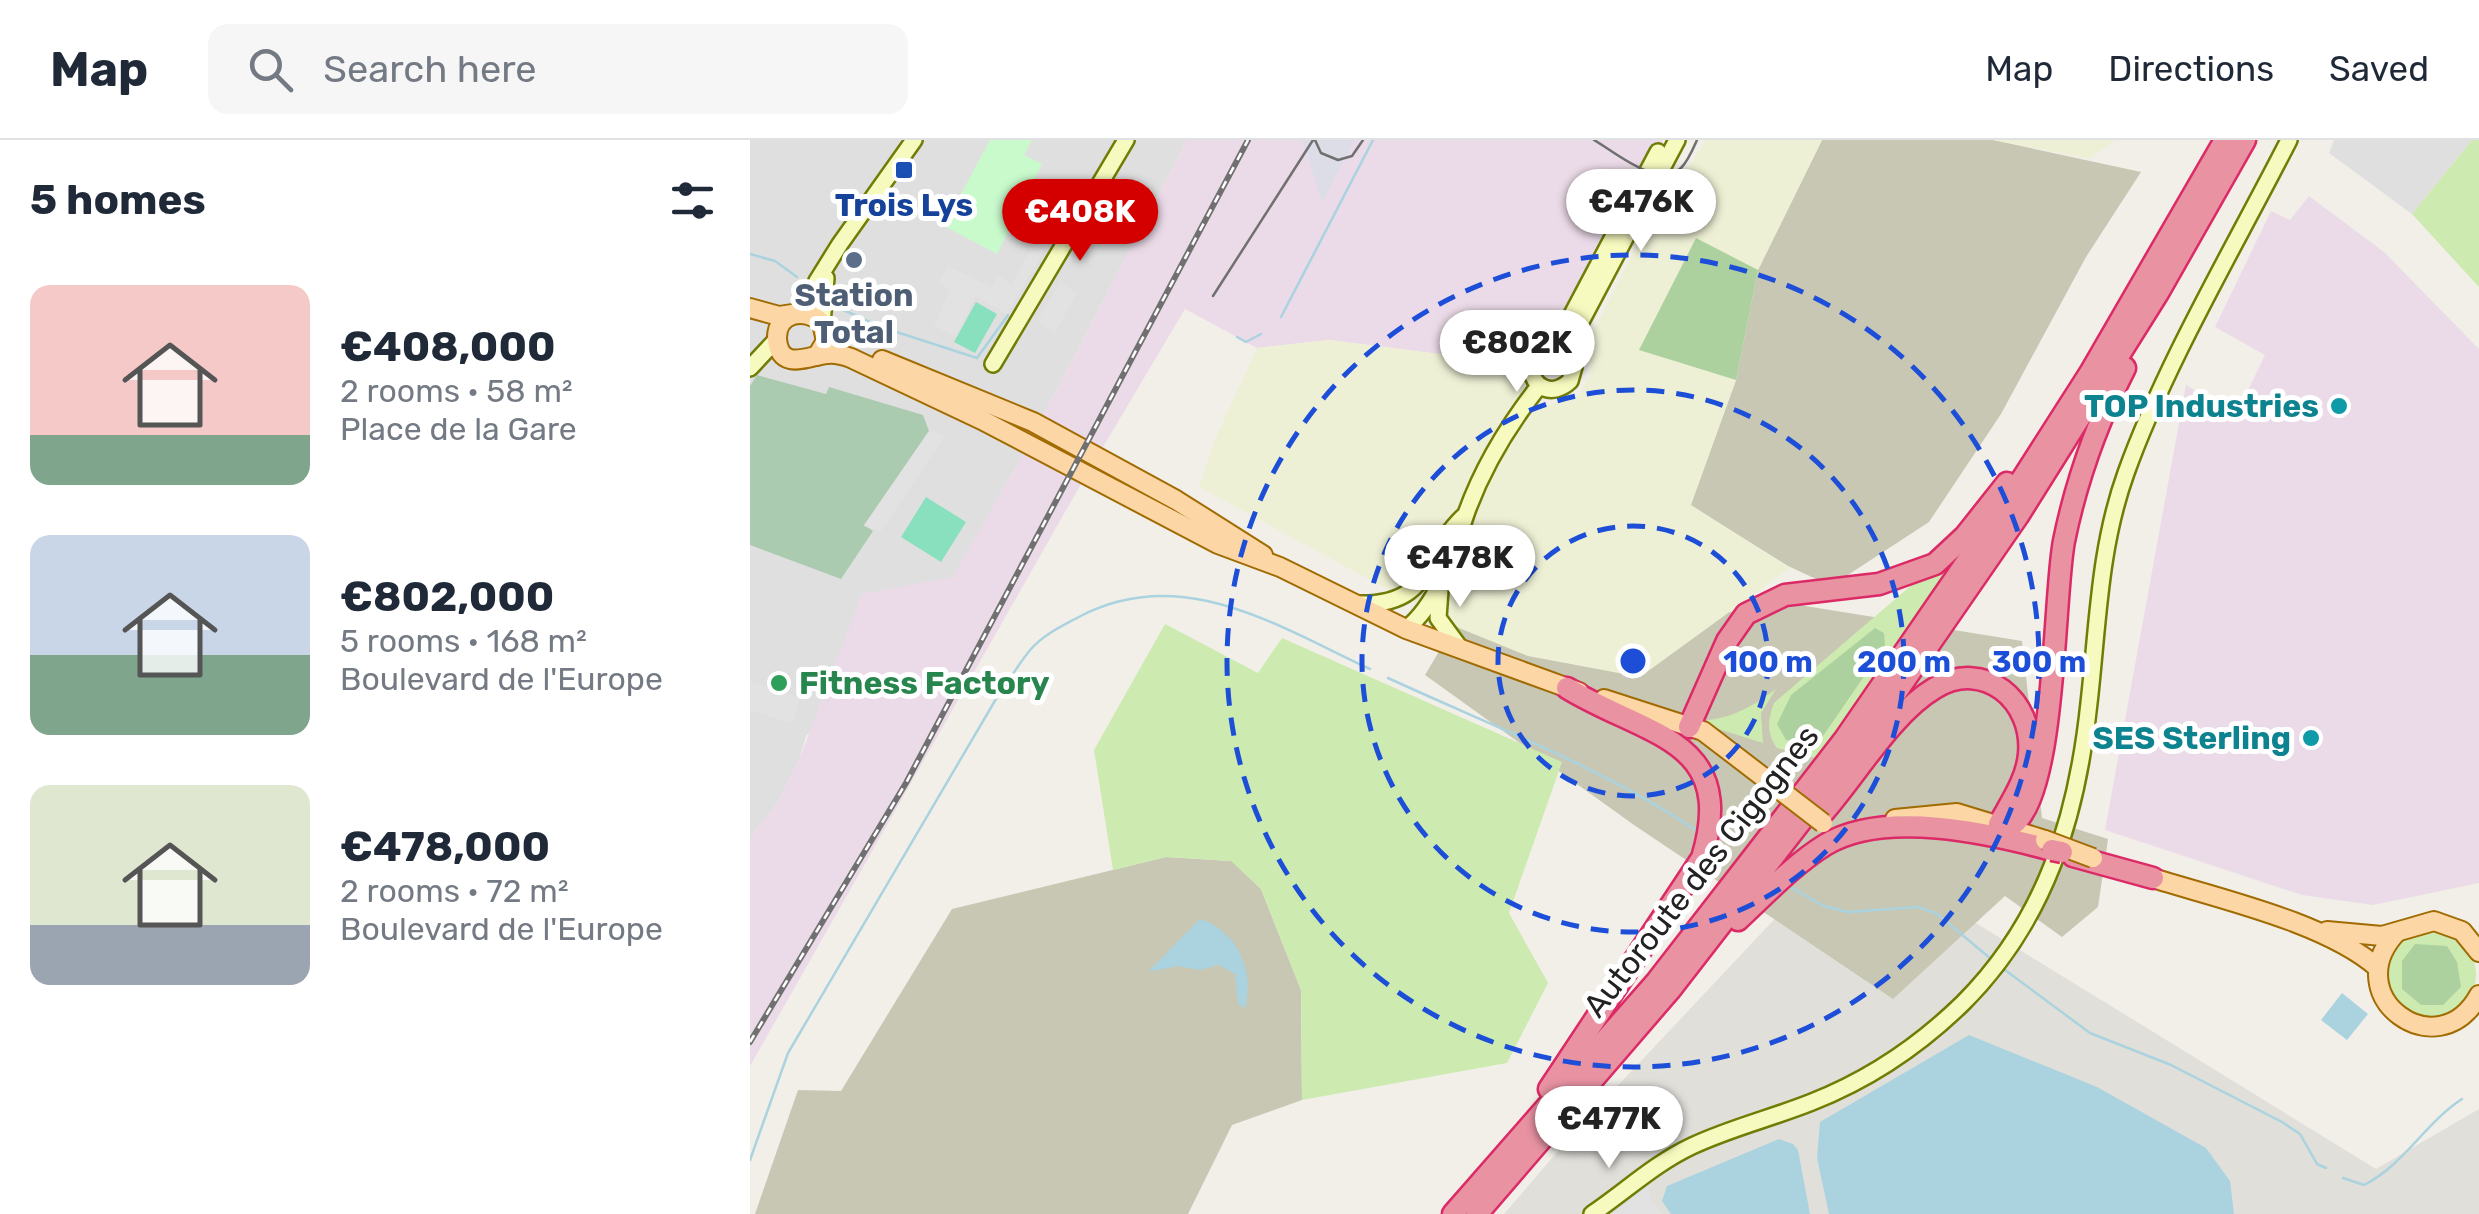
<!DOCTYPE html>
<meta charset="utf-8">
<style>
body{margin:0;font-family:Rubik,sans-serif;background:#f6f6f7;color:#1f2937;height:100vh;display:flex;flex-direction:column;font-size:38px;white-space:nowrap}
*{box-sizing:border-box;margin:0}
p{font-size:32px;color:#747a83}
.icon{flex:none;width:55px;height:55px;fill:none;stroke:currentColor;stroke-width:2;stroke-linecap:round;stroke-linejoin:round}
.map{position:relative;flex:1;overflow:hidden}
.drawer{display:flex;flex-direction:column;background:#fff;width:750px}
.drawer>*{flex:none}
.price{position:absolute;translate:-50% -85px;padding:0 22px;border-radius:35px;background:#fff;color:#222;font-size:32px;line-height:65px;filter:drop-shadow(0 2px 5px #0008)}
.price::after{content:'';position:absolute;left:50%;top:60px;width:30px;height:22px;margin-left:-15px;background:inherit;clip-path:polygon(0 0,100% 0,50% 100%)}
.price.on{background:#d40000;color:#fff}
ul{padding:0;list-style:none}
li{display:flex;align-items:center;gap:30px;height:250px;padding:0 30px}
li span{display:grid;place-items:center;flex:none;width:280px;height:200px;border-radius:20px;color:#555}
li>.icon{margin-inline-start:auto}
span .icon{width:120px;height:120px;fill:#fffc;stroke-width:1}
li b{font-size:42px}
h2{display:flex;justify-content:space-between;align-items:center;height:120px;padding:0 30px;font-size:42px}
header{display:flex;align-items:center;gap:60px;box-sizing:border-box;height:140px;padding:0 50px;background:#fff;border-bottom:2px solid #e0e1e3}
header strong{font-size:48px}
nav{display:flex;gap:55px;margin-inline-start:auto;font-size:35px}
.search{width:700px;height:90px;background:#f6f6f7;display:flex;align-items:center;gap:25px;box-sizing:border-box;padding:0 35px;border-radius:20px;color:#747a83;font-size:38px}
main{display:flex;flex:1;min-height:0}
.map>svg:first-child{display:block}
.residential{fill:#e0dfdf}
.industrial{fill:#ebdbe8}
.airport{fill:#e1dfda}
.construction{fill:#c7c7b4}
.farmland{fill:#eef0d5}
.grass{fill:#cdebb0}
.forest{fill:#add19e}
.cemetery{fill:#aacbaf}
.park{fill:#c8facc}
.pitch{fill:#88e0be}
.parking{fill:#e2e2e2}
.plaza{fill:#dddde8}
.water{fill:#aad3df}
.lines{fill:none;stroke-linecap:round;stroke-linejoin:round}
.stream{stroke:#aad3df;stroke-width:2.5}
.secondary-casing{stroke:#707d05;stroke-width:20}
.primary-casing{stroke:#a06b00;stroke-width:22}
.highway-casing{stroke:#dc2a67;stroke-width:25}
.secondary{stroke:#f7fabf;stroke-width:15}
.primary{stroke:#fcd6a4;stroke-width:18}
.highway{stroke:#e892a2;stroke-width:20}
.tram{stroke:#707070;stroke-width:2.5}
.rail-casing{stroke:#707070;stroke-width:6}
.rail{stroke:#fff;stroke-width:2.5;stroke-dasharray:8;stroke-linecap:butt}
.primary-bridge-casing{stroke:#a06b00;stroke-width:22;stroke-linecap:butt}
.highway-bridge-casing{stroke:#dc2a67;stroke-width:25;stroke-linecap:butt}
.primary-bridge{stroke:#fcd6a4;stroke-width:18}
.highway-bridge{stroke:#e892a2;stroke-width:20}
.ring{fill:none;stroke:#1d4ed8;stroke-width:5;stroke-dasharray:18 12}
.transit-dot{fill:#1a4fb4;stroke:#fff;stroke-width:4}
.service-dot{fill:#5c6f8a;stroke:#fff;stroke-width:4}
.culture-dot{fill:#0f9aa8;stroke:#fff;stroke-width:4}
.leisure-dot{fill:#2e9e5b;stroke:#fff;stroke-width:4}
.labels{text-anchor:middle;stroke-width:10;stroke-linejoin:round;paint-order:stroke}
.transit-label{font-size:32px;font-weight:bold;fill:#164399;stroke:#fff}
.service-label{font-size:32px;font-weight:bold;fill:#4e5e75;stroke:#fff}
.culture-label{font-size:32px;font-weight:bold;fill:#0d838f;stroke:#fff;text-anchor:end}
.leisure-label{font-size:32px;font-weight:bold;fill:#27864d;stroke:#fff;text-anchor:start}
.street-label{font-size:32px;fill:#222;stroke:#fff}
.centre{fill:#1d4ed8;stroke:#fff;stroke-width:5}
.ring-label{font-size:30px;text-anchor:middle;font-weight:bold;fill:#1d4ed8;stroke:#fff;stroke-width:10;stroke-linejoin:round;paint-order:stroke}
</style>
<header>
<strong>Map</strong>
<div class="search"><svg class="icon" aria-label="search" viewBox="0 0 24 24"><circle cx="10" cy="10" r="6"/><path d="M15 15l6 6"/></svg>Search here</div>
<nav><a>Map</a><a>Directions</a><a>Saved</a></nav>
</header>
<main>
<section class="drawer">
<h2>5 homes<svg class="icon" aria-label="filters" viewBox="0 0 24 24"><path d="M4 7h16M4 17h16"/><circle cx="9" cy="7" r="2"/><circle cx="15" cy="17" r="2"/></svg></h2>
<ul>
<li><span style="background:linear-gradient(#f6c9c9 75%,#7fa58c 0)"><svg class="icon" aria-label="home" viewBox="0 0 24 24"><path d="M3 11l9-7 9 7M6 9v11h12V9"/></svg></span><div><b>€408,000</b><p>2 rooms · 58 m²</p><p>Place de la Gare</p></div></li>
<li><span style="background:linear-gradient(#c9d6e8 60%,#7fa58c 0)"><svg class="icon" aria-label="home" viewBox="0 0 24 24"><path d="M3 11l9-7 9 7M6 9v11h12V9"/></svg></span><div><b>€802,000</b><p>5 rooms · 168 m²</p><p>Boulevard de l'Europe</p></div></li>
<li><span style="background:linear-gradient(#dfe7d0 70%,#9aa5b1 0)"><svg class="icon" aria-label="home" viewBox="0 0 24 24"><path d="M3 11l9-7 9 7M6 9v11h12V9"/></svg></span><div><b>€478,000</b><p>2 rooms · 72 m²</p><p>Boulevard de l'Europe</p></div></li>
</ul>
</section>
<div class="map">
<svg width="1729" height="1074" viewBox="0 0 1729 1074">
<rect width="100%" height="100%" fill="#f2efe9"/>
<!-- residential -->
<g class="residential">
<polygon points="0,0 437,0 275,311 203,438 56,596 49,620 28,662 0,698"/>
<polygon points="1584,0 1722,0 1662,74 1579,13"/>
</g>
<!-- industrial -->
<g class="industrial">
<polygon points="437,0 913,0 806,191 742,217 697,215 579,200 507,208 435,169 331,344 0,926 0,698 28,662 49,620 112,454 203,437 275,311"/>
<polygon points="1559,56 1634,112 1729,209 1729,743 1623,765 1552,755 1355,690 1436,245 1486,275 1515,215 1465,187 1521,71 1540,80"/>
</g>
<!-- airport -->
<polygon class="airport" points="1096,703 1626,1029 1729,969 1729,1074 754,1074 828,988"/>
<!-- construction -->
<g class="construction">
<polygon points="1072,0 1243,0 1391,32 1336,117 1251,274 1179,382 1081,446 1038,426 940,365 986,240 1008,130"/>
<polygon points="722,456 820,492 1043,464 1272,501 1292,678 1358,699 1348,767 1312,797 1255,756 1143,859 884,685 675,535"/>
<polygon points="416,717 482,721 511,749 551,850 552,960 482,985 438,1074 5,1074 48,950 91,951 202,769"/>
</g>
<!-- farmland -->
<g class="farmland">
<polygon points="956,0 1072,0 1008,130 945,99 890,210 986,240 941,365 1040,428 890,537 778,516 709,488 449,347 466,297 507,208 579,200 697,215 742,217 771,231 775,245 771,254 787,268 829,255 841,234 840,198 917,45 931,39"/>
<polygon points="1243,0 1366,0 1340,19"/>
</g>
<!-- grass -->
<g class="grass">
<polygon points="1722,0 1729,0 1729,147 1662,74"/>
<path d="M 1247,364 L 1069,619 L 1027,608 C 1016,593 1018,579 1024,563 L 1164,443 Z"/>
<polygon points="415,484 508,533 532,498 812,622 759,773 798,843 757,923 552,960 551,850 511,749 481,721 416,717 363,730 344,610"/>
<path d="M 1026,549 L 1011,573 L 1013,603 L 943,581 C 977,581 999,569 1026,549 Z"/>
<circle cx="1681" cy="835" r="45"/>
</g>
<!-- forest -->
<g class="forest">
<polygon points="946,98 1008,130 986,240 889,210"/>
<polygon points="1125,488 1134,493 1135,506 1073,596 1057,604 1036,600 1027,584 1041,555"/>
<polygon points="1665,804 1697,806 1707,822 1711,847 1693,865 1671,865 1652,849 1652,821"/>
</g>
<!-- cemetery -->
<polygon class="cemetery" points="7,235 76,254 79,247 173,275 179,291 114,385 123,391 91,439 0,405 0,246"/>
<!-- park -->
<polygon class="park" points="240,0 282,0 274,15 292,24 247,114 194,86"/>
<!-- pitch -->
<g class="pitch">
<polygon points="226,162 247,174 225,213 204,202"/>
<polygon points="176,357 216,382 191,422 151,397"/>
</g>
<!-- parking -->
<g class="parking">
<polygon points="350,34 317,91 306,90 257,174 225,156 206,196 184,186 200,149 189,144 197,126 242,147 248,136 262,144 316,43"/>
<polygon points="310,142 327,153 305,193 287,181"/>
<polygon points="179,291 195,296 131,391 114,386"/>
<polygon points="0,541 51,558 42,584 0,570"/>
<polygon points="898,1045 900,1058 912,1074 862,1074"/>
</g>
<!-- plaza -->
<polygon class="plaza" points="552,0 605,0 572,62 554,5"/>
<!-- water -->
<g class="water">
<path d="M 450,779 C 488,791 505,832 495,868 L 488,864 L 485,834 L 469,825 L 450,830 L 428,826 L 398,832 Z"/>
<polygon points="1592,853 1618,874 1597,900 1571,880"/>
<polygon points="1219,895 1347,947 1456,1008 1480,1041 1484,1074 1079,1074 1067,1018 1070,982"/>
<polygon points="1029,999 1043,1004 1048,1010 1060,1074 921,1074 912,1061 917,1046"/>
</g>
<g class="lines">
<!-- stream -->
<g class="stream">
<polyline points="0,114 25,121 47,137"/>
<polyline points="83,165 128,186 227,218 258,175"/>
<polyline points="531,177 623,0"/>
<polyline points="487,197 496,202 511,194"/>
<path d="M 638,538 C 742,586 852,627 947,691"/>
<polyline points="1040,747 1074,766 1098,772 1168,767 1186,773 1241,819"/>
<polyline points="1251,827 1340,893 1421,925 1532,982 1550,994 1567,1024 1576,1028"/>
<path d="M 0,1020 L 38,913 L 246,559 C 258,543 268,524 281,509 C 292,496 310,487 325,479 C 429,421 525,485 620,529"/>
<path d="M 1593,1038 L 1614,1045 C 1654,1025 1675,983 1712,959"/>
</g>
<!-- secondary casing -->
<g class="secondary-casing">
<g id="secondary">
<polyline points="51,173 61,160 67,141 90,104 164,0"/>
<polyline points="72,183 76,138"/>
<polyline points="801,207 816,186 908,12"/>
<path d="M 820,215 L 801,207 L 790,211 L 781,226 C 782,249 803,257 820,241 L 824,227 L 820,215 L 826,191 L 927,0"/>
<polyline points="243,224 376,0"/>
<polyline points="0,228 27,199"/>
<polyline points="690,450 688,478 710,508"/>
<path d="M 609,464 C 684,465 671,417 713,377"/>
<path d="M 656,489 C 689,463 703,413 716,374 C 732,329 760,283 789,246"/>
<path d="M 842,1074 C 876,1051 904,1024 942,1006 C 980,988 1022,978 1062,962 C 1118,940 1170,905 1213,863 C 1296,780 1327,677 1339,563 C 1348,484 1349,408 1376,333 C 1416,222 1485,106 1539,0"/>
</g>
</g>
<!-- primary casing -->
<g class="primary-casing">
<g id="primary">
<polyline points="0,168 29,176 42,174"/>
<path d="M 67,216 L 76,201 L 72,183 C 56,167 26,172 27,199 C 30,233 60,215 77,214 C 85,213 93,215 101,218 L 232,280 L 468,404 L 530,427 L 656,489 L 829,552"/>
<polyline points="132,220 283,282 426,360 513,415"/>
<polyline points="854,559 953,591 1034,653"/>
<polyline points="1145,679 1207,673 1295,700"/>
<path d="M 1393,735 C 1461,757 1575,781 1628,828"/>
<polyline points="1577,791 1632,796 1684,781 1712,791 1729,812"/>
<path d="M 1647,792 C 1586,856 1688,930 1729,855"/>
</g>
</g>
<!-- highway casing -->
<g class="highway-casing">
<g id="highway">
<polyline points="939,587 977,501 996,474 1035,455 1129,444 1185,424 1215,396 1257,343"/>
<path d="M 1072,674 C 1106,636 1141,574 1185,548 C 1234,518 1284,561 1279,614 C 1277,639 1261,662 1249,684"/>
<path d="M 1258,688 C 1307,664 1303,456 1314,401 C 1326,342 1348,281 1375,228"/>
<polyline points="1323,716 1403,738"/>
<path d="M 988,780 C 1016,754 1043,725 1075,705 C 1134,669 1239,693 1302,710"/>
<path d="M 799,949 L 952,718 C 988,598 897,597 817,548"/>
<polyline points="703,1074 907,841 1094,600 1253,369 1340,233 1475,0"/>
<polyline points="727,1074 920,850 1107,609 1268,376 1408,153 1495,0"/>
</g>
</g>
<!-- secondary -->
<use href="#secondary" class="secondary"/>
<!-- primary -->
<use href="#primary" class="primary"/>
<!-- highway -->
<use href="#highway" class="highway"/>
<!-- tram -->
<g class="tram">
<polyline points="565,0 571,13 588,20 602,16 613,0"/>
<path d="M 844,0 C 865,12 907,49 931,28 C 938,21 943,9 947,0"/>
<polyline points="463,156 563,0"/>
</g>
<!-- rail casing -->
<g class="rail-casing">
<polyline id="rail" points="0,902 156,643 498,0"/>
</g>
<!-- rail -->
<use href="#rail" class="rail"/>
<!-- primary-bridge casing -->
<g class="primary-bridge-casing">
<g id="primary-bridge">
<polyline points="1034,653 1073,683"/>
<polyline points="1295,700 1343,718"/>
</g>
</g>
<!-- highway-bridge casing -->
<g class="highway-bridge-casing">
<polyline id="highway-bridge" points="1302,710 1312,712"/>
</g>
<!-- primary-bridge -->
<use href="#primary-bridge" class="primary-bridge"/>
<!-- highway-bridge -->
<use href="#highway-bridge" class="highway-bridge"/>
</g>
<!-- distance rings -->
<g class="ring">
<circle cx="883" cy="521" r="135"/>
<circle cx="883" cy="521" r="271"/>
<circle cx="883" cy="521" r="406"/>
</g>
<!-- markers -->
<rect class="transit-dot" x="144" y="20" width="20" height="20" rx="5"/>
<circle class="service-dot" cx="104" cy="120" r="10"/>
<g class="culture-dot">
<circle cx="1589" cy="266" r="10"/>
<circle cx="1561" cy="598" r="10"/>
</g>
<circle class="leisure-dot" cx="29" cy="543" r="10"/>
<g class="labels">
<!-- transit labels -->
<g class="transit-label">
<text x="154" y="76">Trois Lys</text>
</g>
<!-- service labels -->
<g class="service-label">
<text x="104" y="166">Station<tspan x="104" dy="37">Total</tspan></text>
</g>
<!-- culture labels -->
<g class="culture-label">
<text x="1569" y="277">TOP Industries</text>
<text x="1541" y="609">SES Sterling</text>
</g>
<!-- leisure labels -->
<g class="leisure-label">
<text x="49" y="554">Fitness Factory</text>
</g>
<!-- street labels -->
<g class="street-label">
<text transform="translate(951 731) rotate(-52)" y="11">Autoroute des Cigognes</text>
</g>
</g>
<circle cx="883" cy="521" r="15" class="centre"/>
<g class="ring-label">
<text x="1018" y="532">100 m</text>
<text x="1154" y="532">200 m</text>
<text x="1289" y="532">300 m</text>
</g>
</svg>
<b class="price" style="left:891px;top:114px">€476K</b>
<b class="price on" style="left:330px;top:124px">€408K</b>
<b class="price" style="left:767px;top:255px">€802K</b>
<b class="price" style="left:710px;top:470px">€478K</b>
<b class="price" style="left:859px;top:1031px">€477K</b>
</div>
</main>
